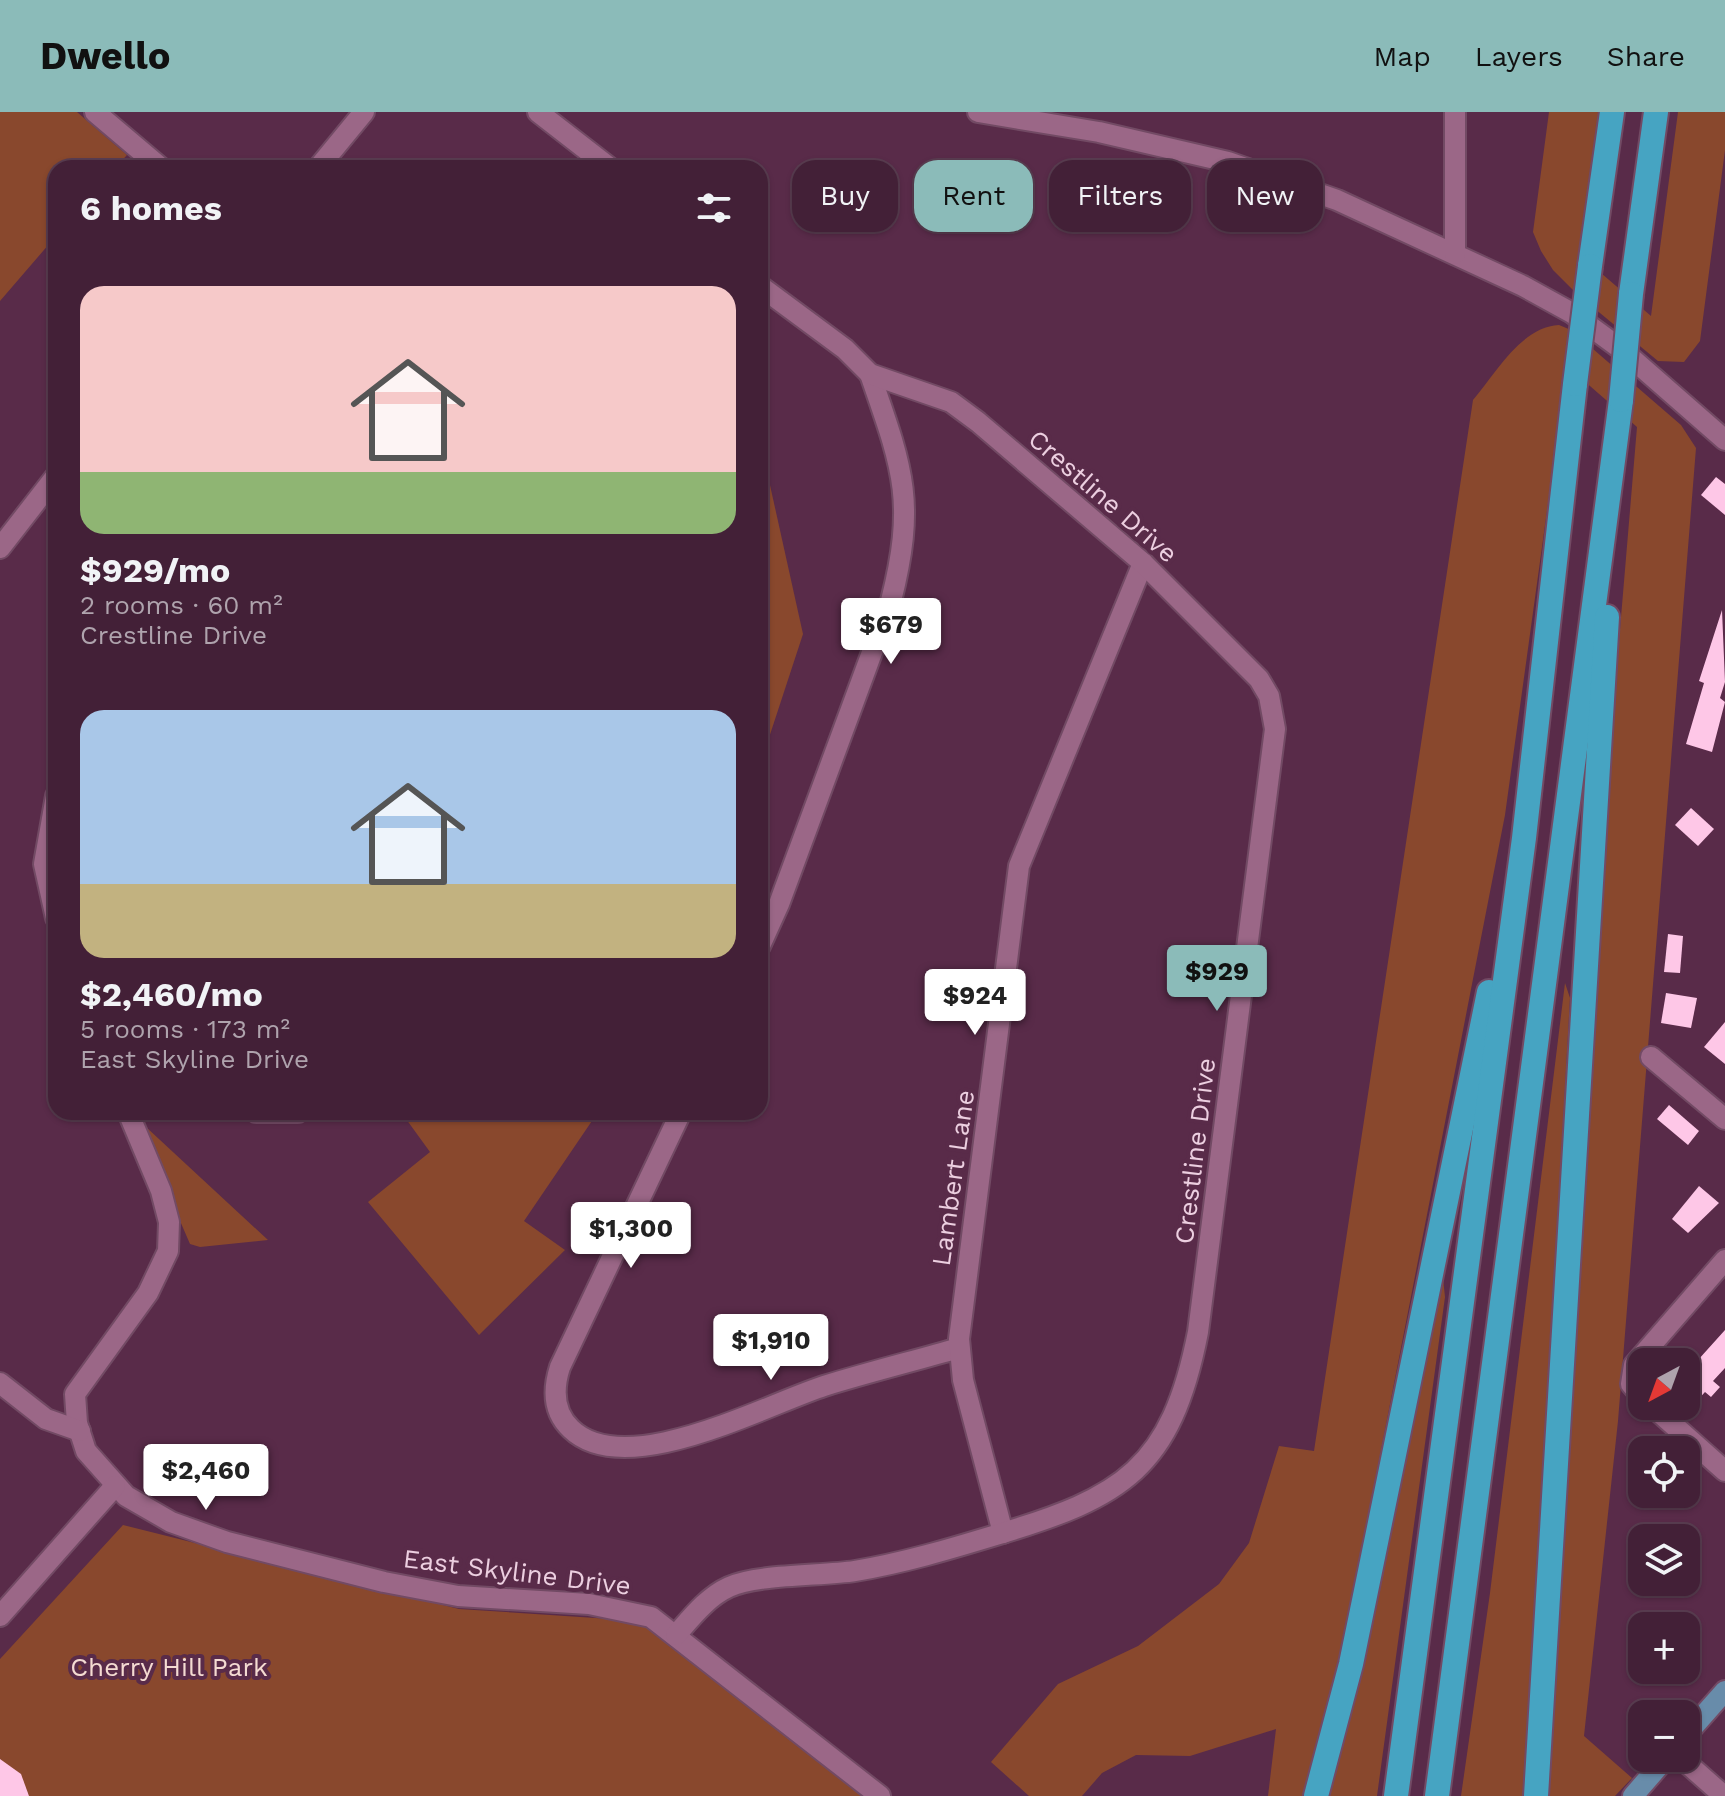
<!DOCTYPE html>
<meta charset="utf-8">
<style>
body{margin:0;font-family:"Work Sans",sans-serif;background:#4d2d42;color:#f1f3f6;height:100vh;display:flex;flex-direction:column;font-size:30px;white-space:nowrap}
*{box-sizing:border-box;margin:0}
p{font-size:26px;color:#afa3ad}
.icon{flex:none;width:44px;height:44px;fill:none;stroke:currentColor;stroke-width:2;stroke-linecap:round;stroke-linejoin:round}
.map{position:relative;flex:1;overflow:hidden}
.details{position:absolute;left:48px;top:48px;width:720px;height:960px;display:flex;flex-direction:column;background:#432037;border-radius:24px;box-shadow:0 2px 6px #0004,0 0 0 2px #5b3e52}
.details>*{flex:none}
.banner{position:absolute;left:792px;top:48px;width:760px;height:72px;display:flex;gap:16px}
.needle{width:52px;rotate:221deg}
.buttons{position:absolute;left:1628px;top:1236px;display:grid;gap:16px}
.buttons a{display:grid;place-items:center;width:72px;height:72px;border-radius:16px;background:#432037;box-shadow:0 2px 6px #0004,0 0 0 2px #5b3e52;font-size:40px}
.price{position:absolute;translate:-50% -68px;padding:0 18px;border-radius:8px;background:#fff;color:#222;font-size:26px;line-height:52px;filter:drop-shadow(0 2px 4px #0008)}
.price::after{content:'';position:absolute;left:50%;top:48px;width:24px;height:18px;margin-left:-12px;background:inherit;clip-path:polygon(0 0,100% 0,50% 100%)}
.price.active{background:#8bbbb9;color:#111}
ul{padding:0;list-style:none}
li{display:grid;align-content:center;gap:16px;height:424px;padding:0 32px}
li span{display:grid;place-items:center;height:248px;border-radius:24px;color:#555}
li>.icon{margin-inline-start:auto}
span .icon{width:144px;height:144px;fill:#fffc;stroke-width:1}
li b{font-size:34px}
h2{display:flex;justify-content:space-between;align-items:center;height:96px;padding:0 32px;font-size:34px}
.chip{padding:0 28px;border-radius:24px;background:#432037;box-shadow:0 2px 6px #0004,0 0 0 2px #5b3e52;font-size:28px;line-height:72px}
.chip.active{background:#8bbbb9;color:#111}
header{display:flex;align-items:center;gap:48px;box-sizing:border-box;height:112px;padding:0 40px;background:#8bbbb9;color:#111}
header strong{font-size:38px}
nav{display:flex;gap:44px;margin-inline-start:auto;font-size:28px}
.map>svg:first-child{display:block}
.green{fill:#89482d}
.building{fill:#fec7e7}
.lines{fill:none;stroke-linecap:round;stroke-linejoin:round}
.minor-casing{stroke:#724a64;stroke-width:24}
.major-casing{stroke:#724a64;stroke-width:24}
.highway-casing{stroke:#724a64;stroke-width:28}
.minor{stroke:#9b6787;stroke-width:20}
.major{stroke:#688caa;stroke-width:20}
.highway{stroke:#46a4c2;stroke-width:24}
.highway-bridge-casing{stroke:#724a64;stroke-width:28;stroke-linecap:butt}
.highway-bridge{stroke:#46a4c2;stroke-width:24}
.labels{text-anchor:middle;stroke-width:8;stroke-linejoin:round;paint-order:stroke}
.street-label{font-size:26px;fill:#eccfe0;stroke:#592b49}
.park-label{font-size:26px;fill:#f4dbd2;stroke:#592b49}
</style>
<header>
<strong>Dwello</strong>
<nav><a>Map</a><a>Layers</a><a>Share</a></nav>
</header>
<div class="map">
<svg width="1725" height="1684" viewBox="0 0 1725 1684">
<rect width="100%" height="100%" fill="#592b49"/>
<!-- green -->
<g class="green">
<polygon points="0,0 77,0 127,43 115,56 56,56 56,124 0,189"/>
<polygon points="1549,0 1599,0 1580,143 1651,204 1678,0 1725,0 1725,38 1700,229 1684,250 1658,249 1577,182 1553,158 1541,139 1533,120"/>
<path d="M 1559,213 L 1571,218 L 1681,313 L 1696,336 L 1618,1309 L 1584,1624 L 1632,1666 L 1615,1684 L 1546,1684 L 1600,755 L 1637,315 L 1567,254 L 1505,703 L 1336,1569 L 1303,1684 L 1268,1684 L 1276,1617 L 1190,1644 L 1136,1643 L 1102,1661 L 1082,1684 L 1029,1684 L 991,1650 L 1058,1572 L 1138,1534 L 1219,1472 L 1249,1431 L 1279,1334 L 1314,1339 L 1473,288 C 1496,261 1521,215 1559,213 Z"/>
<polygon points="760,328 803,522 760,653"/>
<polygon points="1565,871 1570,886 1526,1684 1461,1684 1490,1481"/>
<polygon points="133,1000 143,1000 146,1015 268,1128 200,1135 190,1132"/>
<polygon points="401,1000 598,1000 524,1109 565,1138 479,1223 368,1090 430,1040"/>
<polygon points="1443,1166 1445,1185 1377,1684 1325,1684 1369,1527 1437,1180"/>
<polygon points="123,1413 459,1497 626,1508 651,1516 865,1684 0,1684 0,1547"/>
</g>
<!-- building -->
<g class="building">
<polygon points="1716,365 1725,372 1725,403 1701,383"/>
<polygon points="1722,498 1725,570 1720,586 1725,590 1712,640 1686,632 1704,571 1699,569"/>
<polygon points="1691,696 1714,717 1698,734 1675,713"/>
<polygon points="1668,822 1683,824 1680,861 1664,860"/>
<polygon points="1666,881 1697,886 1691,916 1661,911"/>
<polygon points="1725,910 1725,952 1704,935"/>
<polygon points="1669,993 1699,1019 1688,1033 1657,1007"/>
<polygon points="1699,1074 1719,1091 1688,1121 1672,1107"/>
<polygon points="1725,1218 1725,1256 1713,1269 1720,1275 1711,1285 1705,1280 1695,1291 1686,1282 1686,1275 1695,1264 1689,1258"/>
<polygon points="0,1647 21,1662 29,1684 0,1684"/>
</g>
<g class="lines">
<!-- minor casing -->
<g class="minor-casing">
<g id="minor">
<polyline points="95,0 161,56"/>
<polyline points="538,0 610,56"/>
<polyline points="978,0 1099,20 1228,50 1337,88 1523,174 1572,201 1621,237 1725,328"/>
<polyline points="318,56 364,0"/>
<polyline points="1455,142 1455,0"/>
<polyline points="0,436 56,364"/>
<polyline points="56,684 44,752 56,806"/>
<path d="M 760,834 L 779,792 L 891,489 C 916,389 903,357 870,262"/>
<polyline points="1651,945 1725,1007"/>
<polyline points="128,1000 161,1079 169,1110 168,1139 148,1181 75,1282 77,1311 86,1339 126,1384 171,1410 227,1430 384,1470 458,1484 589,1492 651,1505 880,1684"/>
<polyline points="256,1000 298,1000"/>
<path d="M 681,1000 L 560,1255 C 553,1277 553,1300 571,1317 C 625,1369 763,1294 824,1274 C 869,1260 914,1249 959,1236"/>
<polyline points="0,1271 46,1307 80,1319"/>
<polyline points="1642,1285 1631,1272 1634,1253 1725,1148"/>
<polyline points="1652,1294 1725,1359"/>
<polyline points="1003,1421 963,1268 959,1227 1019,754 1143,451"/>
<polyline points="0,1504 115,1374"/>
<path d="M 676,1523 C 691,1506 707,1485 729,1475 C 757,1462 822,1464 855,1459 C 903,1451 950,1437 996,1423 C 1123,1385 1171,1357 1198,1220 L 1275,617 L 1269,584 L 1259,567 L 1143,451 L 978,310 L 951,290 L 870,262 L 845,237 L 760,174"/>
<polyline points="1681,1646 1724,1684"/>
</g>
</g>
<!-- major casing -->
<g class="major-casing">
<g id="major">
<polyline points="1686,1623 1725,1579"/>
<polyline points="1633,1684 1666,1646"/>
</g>
</g>
<!-- highway casing -->
<g class="highway-casing">
<g id="highway">
<polyline points="1590,154 1612,0"/>
<polyline points="1631,182 1656,0"/>
<polyline points="1316,1684 1351,1552 1489,880"/>
<polyline points="1396,1684 1524,726 1575,272"/>
<polyline points="1437,1684 1621,288"/>
<polyline points="1536,1684 1607,505"/>
</g>
</g>
<!-- minor -->
<use href="#minor" class="minor"/>
<!-- major -->
<use href="#major" class="major"/>
<!-- highway -->
<use href="#highway" class="highway"/>
<!-- highway-bridge casing -->
<g class="highway-bridge-casing">
<g id="highway-bridge">
<polyline points="1575,272 1590,154"/>
<polyline points="1621,288 1631,182"/>
</g>
</g>
<!-- highway-bridge -->
<use href="#highway-bridge" class="highway-bridge"/>
</g>
<g class="labels">
<!-- street labels -->
<g class="street-label">
<text transform="translate(1103 384) rotate(41)" y="9">Crestline Drive</text>
<text transform="translate(1195 1039) rotate(-83)" y="9">Crestline Drive</text>
<text transform="translate(953 1066) rotate(-82)" y="9">Lambert Lane</text>
<text transform="translate(517 1460) rotate(7)" y="9">East Skyline Drive</text>
</g>
<!-- park labels -->
<g class="park-label">
<text x="169" y="1564">Cherry Hill Park</text>
</g>
</g>
</svg>
<div class="buttons">
<a><svg class="needle" viewBox="-14 -14 28 28"><path d="M0-13l5 13h-10z" fill="#e53935"/><path d="M0 13l5-13h-10z" fill="#afa3ad"/></svg></a>
<a><svg class="icon" aria-label="locate" viewBox="0 0 24 24"><circle cx="12" cy="12" r="6"/><path d="M12 2v4M12 18v4M2 12h4M18 12h4"/></svg></a>
<a><svg class="icon" aria-label="layers" viewBox="0 0 24 24"><path d="M12 4l9 5-9 5-9-5zM3 14l9 5 9-5"/></svg></a>
<a>+</a>
<a>−</a>
</div>
<b class="price" style="left:891px;top:554px">$679</b>
<b class="price active" style="left:1217px;top:901px">$929</b>
<b class="price" style="left:975px;top:925px">$924</b>
<b class="price" style="left:631px;top:1158px">$1,300</b>
<b class="price" style="left:771px;top:1270px">$1,910</b>
<b class="price" style="left:206px;top:1400px">$2,460</b>
<div class="banner">
<a class="chip">Buy</a>
<a class="chip active">Rent</a>
<a class="chip">Filters</a>
<a class="chip">New</a>
</div>
<section class="details">
<h2>6 homes<svg class="icon" aria-label="filters" viewBox="0 0 24 24"><path d="M4 7h16M4 17h16"/><circle cx="9" cy="7" r="2"/><circle cx="15" cy="17" r="2"/></svg></h2>
<ul>
<li><span style="background:linear-gradient(#f6c9c9 75%,#8fb573 0)"><svg class="icon" aria-label="home" viewBox="0 0 24 24"><path d="M3 11l9-7 9 7M6 9v11h12V9"/></svg></span><div><b>$929/mo</b><p>2 rooms · 60 m²</p><p>Crestline Drive</p></div></li>
<li><span style="background:linear-gradient(#a9c7e8 70%,#c2b280 0)"><svg class="icon" aria-label="home" viewBox="0 0 24 24"><path d="M3 11l9-7 9 7M6 9v11h12V9"/></svg></span><div><b>$2,460/mo</b><p>5 rooms · 173 m²</p><p>East Skyline Drive</p></div></li>
</ul>
</section>
</div>
